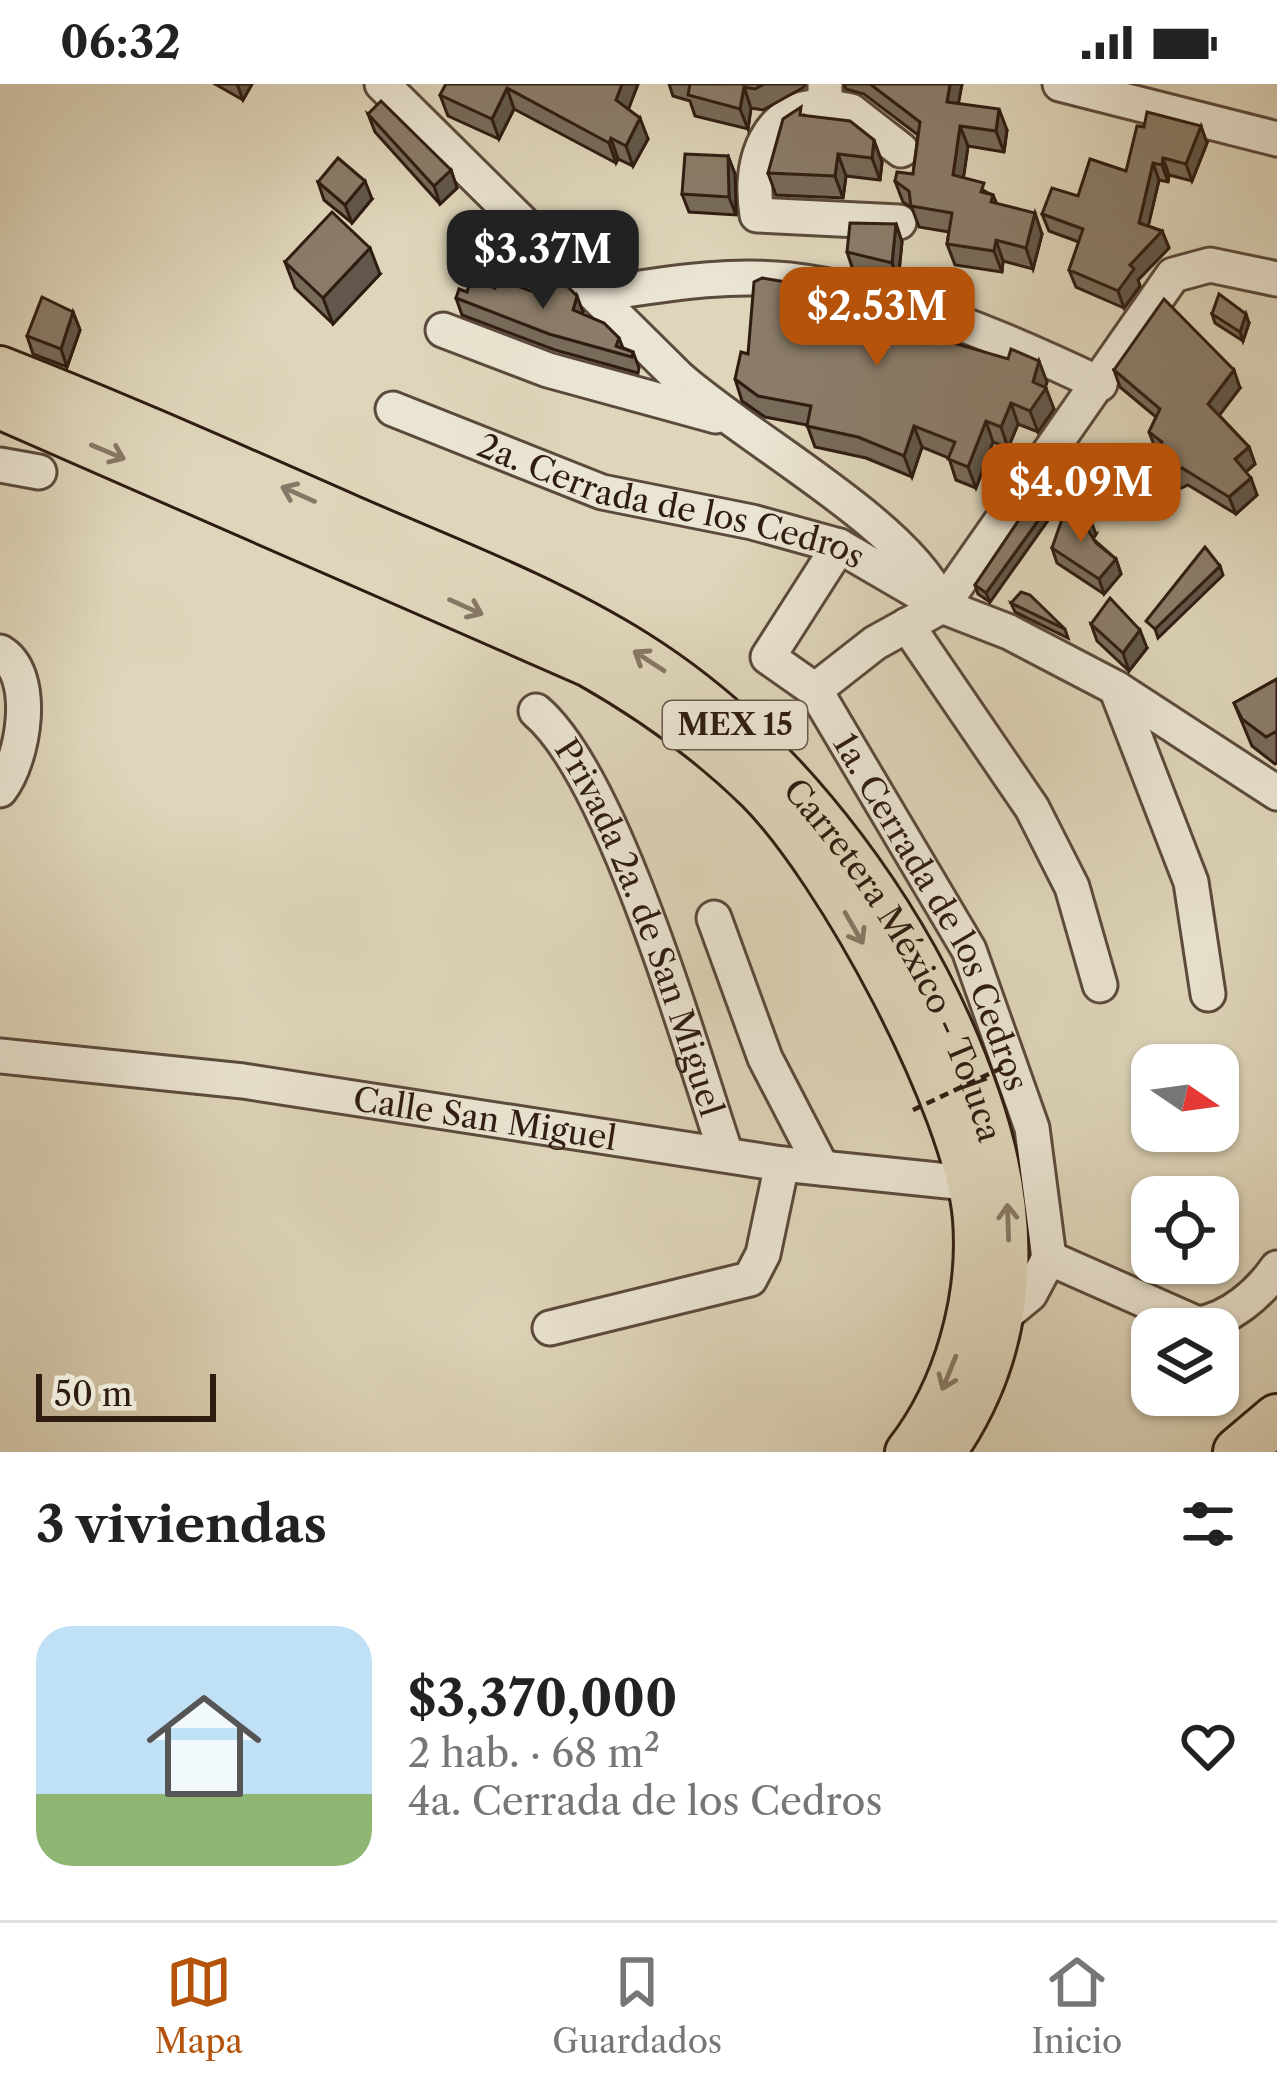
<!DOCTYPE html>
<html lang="es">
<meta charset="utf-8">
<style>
body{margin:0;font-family:"Libre Caslon Text",serif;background:#f6f6f6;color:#222;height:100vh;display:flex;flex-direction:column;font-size:45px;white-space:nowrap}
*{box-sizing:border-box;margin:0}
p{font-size:39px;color:#767676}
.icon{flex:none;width:66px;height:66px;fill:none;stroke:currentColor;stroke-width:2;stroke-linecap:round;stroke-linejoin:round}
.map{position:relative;height:1368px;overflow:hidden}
.panel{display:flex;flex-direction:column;background:#fff;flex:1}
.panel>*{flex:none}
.needle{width:78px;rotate:103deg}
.controls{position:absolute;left:1131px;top:960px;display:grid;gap:24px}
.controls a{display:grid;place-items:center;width:108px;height:108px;border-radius:24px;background:#fff;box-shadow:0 3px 9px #0004;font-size:60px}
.scale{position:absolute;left:36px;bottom:30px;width:180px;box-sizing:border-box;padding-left:12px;border:6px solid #2f1c11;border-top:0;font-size:33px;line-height:42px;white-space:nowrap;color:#2f1c11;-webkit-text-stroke:9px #eae4d2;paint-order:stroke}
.price{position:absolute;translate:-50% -102px;padding:0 27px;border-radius:24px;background:#b45309;color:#fff;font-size:39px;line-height:78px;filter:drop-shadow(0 3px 6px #0008)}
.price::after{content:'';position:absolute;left:50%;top:72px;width:36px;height:27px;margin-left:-18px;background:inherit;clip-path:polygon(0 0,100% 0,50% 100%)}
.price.current{background:#222;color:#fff}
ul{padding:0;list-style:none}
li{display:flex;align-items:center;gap:36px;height:300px;padding:0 36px}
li+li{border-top:3px solid #e0e0e0}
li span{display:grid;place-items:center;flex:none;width:336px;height:240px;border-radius:36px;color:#555}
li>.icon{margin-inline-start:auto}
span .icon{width:144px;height:144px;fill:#fffc;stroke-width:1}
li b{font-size:51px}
h2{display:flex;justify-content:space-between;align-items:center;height:144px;padding:0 36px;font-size:51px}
.status{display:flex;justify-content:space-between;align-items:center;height:84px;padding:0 60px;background:#fff;direction:ltr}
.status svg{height:33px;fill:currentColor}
.tab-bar{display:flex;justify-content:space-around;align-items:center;height:168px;border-top:3px solid #e0e0e0;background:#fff;font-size:33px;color:#767676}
.tab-bar a{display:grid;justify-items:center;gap:6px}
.tab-bar .current{color:#b45309}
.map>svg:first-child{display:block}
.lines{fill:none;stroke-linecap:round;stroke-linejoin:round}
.minor-casing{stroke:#5b4a3b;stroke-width:39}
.major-casing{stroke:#2f1c11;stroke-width:48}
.highway-casing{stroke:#2f1c11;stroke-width:54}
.minor{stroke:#eae4d2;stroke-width:33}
.major{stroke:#ded5ba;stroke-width:42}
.highway{stroke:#ded5ba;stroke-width:48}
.path-bridge{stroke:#2f1c11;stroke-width:4.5;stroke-dasharray:9 6;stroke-linecap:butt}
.wall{fill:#776b5a;stroke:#2f1c11;stroke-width:3}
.shaded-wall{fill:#61574a;stroke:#2f1c11;stroke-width:3}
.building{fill:#8a7c69;stroke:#2f1c11;stroke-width:3}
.oneway{stroke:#867866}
.labels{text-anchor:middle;stroke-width:9;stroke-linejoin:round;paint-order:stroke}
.shield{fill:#eae4d2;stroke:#67584b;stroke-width:3}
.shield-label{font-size:30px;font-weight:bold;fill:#2f1c11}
.street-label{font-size:33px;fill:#2f1c11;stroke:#eae4d2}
</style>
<div class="status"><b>06:32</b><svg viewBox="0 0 49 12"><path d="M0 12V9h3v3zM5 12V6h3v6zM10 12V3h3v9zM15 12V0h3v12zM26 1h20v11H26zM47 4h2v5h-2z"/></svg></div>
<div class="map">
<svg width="1277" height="1368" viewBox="0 0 1277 1368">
<rect width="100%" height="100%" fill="#ded5ba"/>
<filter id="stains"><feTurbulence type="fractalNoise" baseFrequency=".00167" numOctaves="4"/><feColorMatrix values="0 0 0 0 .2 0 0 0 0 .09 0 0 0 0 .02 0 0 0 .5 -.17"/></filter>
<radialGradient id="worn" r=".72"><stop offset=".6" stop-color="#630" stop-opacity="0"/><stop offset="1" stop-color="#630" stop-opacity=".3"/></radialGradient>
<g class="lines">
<!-- minor casing -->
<g class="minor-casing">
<g id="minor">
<path d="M 382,0 L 678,293 C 746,354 903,439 939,515"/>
<polyline points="1060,0 1277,55"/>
<polyline points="825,2 825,22 851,27 901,66"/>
<path d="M 825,22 C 765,22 749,79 757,131 L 899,138"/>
<path d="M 598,210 C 661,201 725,189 789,196 C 899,209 1001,253 1100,300"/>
<polyline points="443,246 548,286 716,332"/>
<path id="s1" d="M 393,325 L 602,408 L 752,438 L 839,462 L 942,522 L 1009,548 L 1116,604 L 1277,709"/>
<polyline points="0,381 39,388"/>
<path id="s2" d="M 839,462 L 768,573 L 815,606 L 969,866 L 1032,1044 L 1049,1174"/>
<polyline points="907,541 1032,724 1072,803 1100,901"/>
<path d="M 0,568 C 38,590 24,675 0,706"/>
<polyline points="1116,604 1191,798 1208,910"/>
<polyline points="815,606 875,559 942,522 1173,191 1210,181 1277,195"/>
<path id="s3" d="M 536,627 C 614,693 691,966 726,1070"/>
<polyline points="714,834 765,974 822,1084"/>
<path id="s4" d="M 0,972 L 243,997 L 782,1080 L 967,1099"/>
<path d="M 1001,1234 L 1030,1210 L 1049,1174 L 1198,1240 C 1230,1235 1259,1210 1277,1184"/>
<polyline points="550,1244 750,1195 763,1170 782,1080"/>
</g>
</g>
<!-- major casing -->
<g class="major-casing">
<g id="major">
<path id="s5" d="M 0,284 C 118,330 234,382 350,433 C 446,475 548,513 637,569 C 791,666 919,841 978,1014 C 1020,1135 1021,1259 944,1368"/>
<path d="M 0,323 L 589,581 C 649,615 709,658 758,706 C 838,786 966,1023 975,1135 C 981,1215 956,1305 907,1368"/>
</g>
</g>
<!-- highway casing -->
<g class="highway-casing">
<polyline id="highway" points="1238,1368 1277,1335"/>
</g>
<!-- minor -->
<use href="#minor" class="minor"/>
<!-- major -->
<use href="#major" class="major"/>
<!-- highway -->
<use href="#highway" class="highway"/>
<!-- path-bridge -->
<polyline class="path-bridge" points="913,1026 1008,981"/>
</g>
<!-- wall -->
<g class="wall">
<polygon points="215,0 252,0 243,16"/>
<polygon points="446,0 638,0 628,25 648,55 633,82 618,75 616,79 514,25 499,55 448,32 440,11"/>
<polygon points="669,0 805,0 804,3 763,26 751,24 748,45 695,32 690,17 673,12"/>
<polygon points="844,0 962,0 958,19 1007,46 1004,68 968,62 963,94 988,109 993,111 997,120 1042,150 1033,185 1003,177 1002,188 955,181 947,160 949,148 919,143 912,124 903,118 895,97 913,90 918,51 864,10 846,5"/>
<polygon points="368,30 451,86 457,104 440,120 375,48"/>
<polygon points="804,31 882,78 880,96 846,92 843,114 776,111 768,89"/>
<polygon points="1207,59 1192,97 1169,91 1168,98 1159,96 1148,142 1162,147 1169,164 1138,196 1140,202 1124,224 1076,203 1069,186 1079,158 1049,147 1042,130 1126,87"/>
<polygon points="728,72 735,90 736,131 689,128 682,110"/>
<polygon points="318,98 372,115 352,139 324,116"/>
<polygon points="896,140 902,158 898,197 853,186 847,168"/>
<polygon points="285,178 380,190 333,240 295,204"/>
<polygon points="495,204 583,228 582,230 619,254 623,264 633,268 639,284 638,289 555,266 462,231 456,214 467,208"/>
<polygon points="73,228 80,246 67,283 33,270 27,252"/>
<polygon points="1212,230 1249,239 1243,257 1215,239"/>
<polygon points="933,233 937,245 953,250 957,260 1047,298 1045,304 1054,325 1038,348 1018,340 1008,364 993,358 976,404 956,396 949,374 922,363 912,393 866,374 815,363 807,341 765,333 742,317 735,295 748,270"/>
<polygon points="1114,286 1240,304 1219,331 1249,363 1255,380 1246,388 1257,411 1236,430 1188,401 1177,406 1157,388 1151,371 1156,366 1149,348 1156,333 1120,303"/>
<polygon points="1048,423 1051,432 990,518 978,510 975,501"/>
<polygon points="1096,450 1093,455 1116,475 1121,490 1104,510 1057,479 1052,464"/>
<polygon points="1011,519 1065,545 1068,554 1015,528"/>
<polygon points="1091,540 1147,564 1129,587 1097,557"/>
<polygon points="1277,595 1277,679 1275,680 1252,662 1234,619"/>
</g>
<!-- shaded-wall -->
<g class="shaded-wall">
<polygon points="237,0 252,0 243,16"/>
<polygon points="622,0 638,0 624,37 616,16"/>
<polygon points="950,0 962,0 955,38 947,18"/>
<polygon points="744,3 751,24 748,45 740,25"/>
<polygon points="507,4 514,25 499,55 492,35"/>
<polygon points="999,25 1007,46 1004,68 996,47"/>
<polygon points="640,34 648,55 633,82 626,62"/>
<polygon points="960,42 968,62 961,112 953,91"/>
<polygon points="1201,42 1207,59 1192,97 1186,80"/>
<polygon points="611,54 618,75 616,79 609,59"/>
<polygon points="874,56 882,78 880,96 872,74"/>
<polygon points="838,70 846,92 843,114 835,92"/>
<polygon points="728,72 735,90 736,131 729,113"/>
<polygon points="1163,74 1169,91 1168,98 1162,81"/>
<polygon points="1153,79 1159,96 1145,156 1139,139"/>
<polygon points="451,86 457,104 440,120 434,102"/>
<polygon points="365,97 372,115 352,139 345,121"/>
<polygon points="1035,129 1042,150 1033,185 1026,164"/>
<polygon points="896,140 902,158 898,197 892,179"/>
<polygon points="1162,147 1169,164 1138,196 1140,202 1124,224 1118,207 1130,181"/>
<polygon points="996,156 1003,177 1002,188 994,167"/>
<polygon points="370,164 380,190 333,240 323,214"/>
<polygon points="577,212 583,228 579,243 573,226"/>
<polygon points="73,228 80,246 67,283 61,265"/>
<polygon points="1246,230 1249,239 1243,257 1240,248"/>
<polygon points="1039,277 1047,298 1044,306 1046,304 1054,325 1038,348 1030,327 1033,298"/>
<polygon points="1234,286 1240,304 1215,337 1208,320"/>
<polygon points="1011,319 1018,340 1008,364 1001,343"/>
<polygon points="986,337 993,358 976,404 968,383"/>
<polygon points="914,342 922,363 912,393 904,372"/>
<polygon points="1249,363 1255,380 1241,392 1235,375"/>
<polygon points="1251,394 1257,411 1236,430 1229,413"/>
<polygon points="1048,423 1051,432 990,518 986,509"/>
<polygon points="1090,435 1096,450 1091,458 1086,443"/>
<polygon points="1116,475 1121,490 1104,510 1099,495"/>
<polygon points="1220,482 1223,491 1158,554 1155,545"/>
<polygon points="1140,546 1147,564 1129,587 1123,569"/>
</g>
<!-- building -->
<g class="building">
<polygon points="446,0 622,0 616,16 640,34 626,62 611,54 609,59 507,4 492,35 440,11"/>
<polygon points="690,0 764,0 755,5 744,3 740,25 688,11"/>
<polygon points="870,0 950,0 947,18 999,25 996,47 960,42 953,91 984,99 981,108 993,111 991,118 1035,129 1026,164 996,156 994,167 947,160 952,129 911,122 909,107 895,97 897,88 913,90 920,38"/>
<polygon points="381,17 451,86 434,102 368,30"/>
<polygon points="801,23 800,31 850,37 874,56 872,74 838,70 835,92 768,89 783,35"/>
<polygon points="1147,28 1201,42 1186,80 1163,74 1162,81 1153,79 1139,139 1162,147 1130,181 1134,185 1118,207 1069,186 1083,145 1042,130 1052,104 1078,112 1090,75 1126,87 1137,42 1144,43"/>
<polygon points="685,70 728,72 729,113 682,110"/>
<polygon points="338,74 365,97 345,121 318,98"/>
<polygon points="332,128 370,164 323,214 285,178"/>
<polygon points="850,139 896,140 892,179 847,168"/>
<polygon points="547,194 564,199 577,212 573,226 604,239 619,254 616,262 633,268 632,273 549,250 456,214 459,205 467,208 471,195 495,204 498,195 542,211"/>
<polygon points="762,194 857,210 933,233 930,243 953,250 950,258 1008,275 1011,265 1039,277 1033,298 1046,304 1030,327 1011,319 1001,343 986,337 968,383 948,375 955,358 914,342 904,372 858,353 807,342 811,322 758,312 735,295 741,268 748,270 754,198"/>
<polygon points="1219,210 1246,230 1240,248 1212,230"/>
<polygon points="42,213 73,228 61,265 27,252"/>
<polygon points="1164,215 1234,286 1208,320 1249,363 1235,375 1251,394 1229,413 1182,384 1170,389 1151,371 1162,358 1149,348 1160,325 1114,286"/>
<polygon points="1033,415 1048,423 986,509 975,501"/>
<polygon points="1074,423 1090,435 1086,443 1096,459 1116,475 1099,495 1052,464 1062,435"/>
<polygon points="1205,463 1220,482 1155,545 1146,537"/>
<polygon points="1021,508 1030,511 1065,545 1011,519"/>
<polygon points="1110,514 1140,546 1123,569 1091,540"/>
<polygon points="1277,595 1277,647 1266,653 1242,635 1234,619"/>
</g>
<!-- one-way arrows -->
<defs><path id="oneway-shaft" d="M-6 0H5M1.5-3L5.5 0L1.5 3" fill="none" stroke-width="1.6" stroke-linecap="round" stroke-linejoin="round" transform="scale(3)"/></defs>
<g class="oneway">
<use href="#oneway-shaft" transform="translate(108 368) rotate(23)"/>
<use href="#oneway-shaft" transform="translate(298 410) rotate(-156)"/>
<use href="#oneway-shaft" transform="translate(466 523) rotate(24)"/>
<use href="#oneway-shaft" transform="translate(649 577) rotate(-147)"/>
<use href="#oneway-shaft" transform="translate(854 844) rotate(60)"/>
<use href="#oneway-shaft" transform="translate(1008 1138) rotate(-92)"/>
<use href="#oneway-shaft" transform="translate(949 1289) rotate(112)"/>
</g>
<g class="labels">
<!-- shield labels -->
<rect class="shield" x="663" y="617" width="144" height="48" rx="9"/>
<g class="shield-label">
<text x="735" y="651">MEX 15</text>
</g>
<!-- street labels -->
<g class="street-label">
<text dy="12" stroke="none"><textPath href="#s1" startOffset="294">2a. Cerrada de los Cedros</textPath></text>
<text dy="12" stroke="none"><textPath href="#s2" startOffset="441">1a. Cerrada de los Cedros</textPath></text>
<text dy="12" stroke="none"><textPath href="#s3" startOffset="243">Privada 2a. de San Miguel</textPath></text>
<text dy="12" stroke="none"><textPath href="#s5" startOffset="1107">Carretera México - Toluca</textPath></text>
<text dy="12" stroke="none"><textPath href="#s4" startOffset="489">Calle San Miguel</textPath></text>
</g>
</g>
<rect width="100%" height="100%" filter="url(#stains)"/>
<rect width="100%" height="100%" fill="url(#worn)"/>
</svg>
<div class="controls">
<a><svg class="needle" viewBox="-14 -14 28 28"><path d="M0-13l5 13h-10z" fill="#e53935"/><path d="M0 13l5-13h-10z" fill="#767676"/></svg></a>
<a><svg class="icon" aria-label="locate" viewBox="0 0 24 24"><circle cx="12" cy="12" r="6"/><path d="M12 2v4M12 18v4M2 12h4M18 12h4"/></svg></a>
<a><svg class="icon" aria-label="layers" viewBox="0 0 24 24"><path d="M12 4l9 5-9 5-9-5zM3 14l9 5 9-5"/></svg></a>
</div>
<div class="scale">50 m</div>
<b class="price current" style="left:543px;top:228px">$3.37M</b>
<b class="price" style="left:877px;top:285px">$2.53M</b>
<b class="price" style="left:1081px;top:461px">$4.09M</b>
</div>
<section class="panel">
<h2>3 viviendas<svg class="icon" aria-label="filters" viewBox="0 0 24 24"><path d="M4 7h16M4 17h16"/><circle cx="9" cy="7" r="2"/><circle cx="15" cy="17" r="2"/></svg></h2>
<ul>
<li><span style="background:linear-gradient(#bfe0f5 70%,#8fb573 0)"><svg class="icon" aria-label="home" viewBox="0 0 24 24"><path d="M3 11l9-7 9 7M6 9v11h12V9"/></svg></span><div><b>$3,370,000</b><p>2 hab. · 68 m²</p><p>4a. Cerrada de los Cedros</p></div><svg class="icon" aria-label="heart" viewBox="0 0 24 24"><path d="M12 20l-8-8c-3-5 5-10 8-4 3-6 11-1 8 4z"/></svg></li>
</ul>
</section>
<nav class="tab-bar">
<a class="current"><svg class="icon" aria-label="map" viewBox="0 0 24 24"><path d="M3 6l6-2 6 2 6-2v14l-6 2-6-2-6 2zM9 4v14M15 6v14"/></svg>Mapa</a>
<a><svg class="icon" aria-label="saved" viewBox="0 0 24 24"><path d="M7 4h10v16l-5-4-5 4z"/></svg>Guardados</a>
<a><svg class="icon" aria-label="home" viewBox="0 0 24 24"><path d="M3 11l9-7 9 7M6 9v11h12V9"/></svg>Inicio</a>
</nav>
